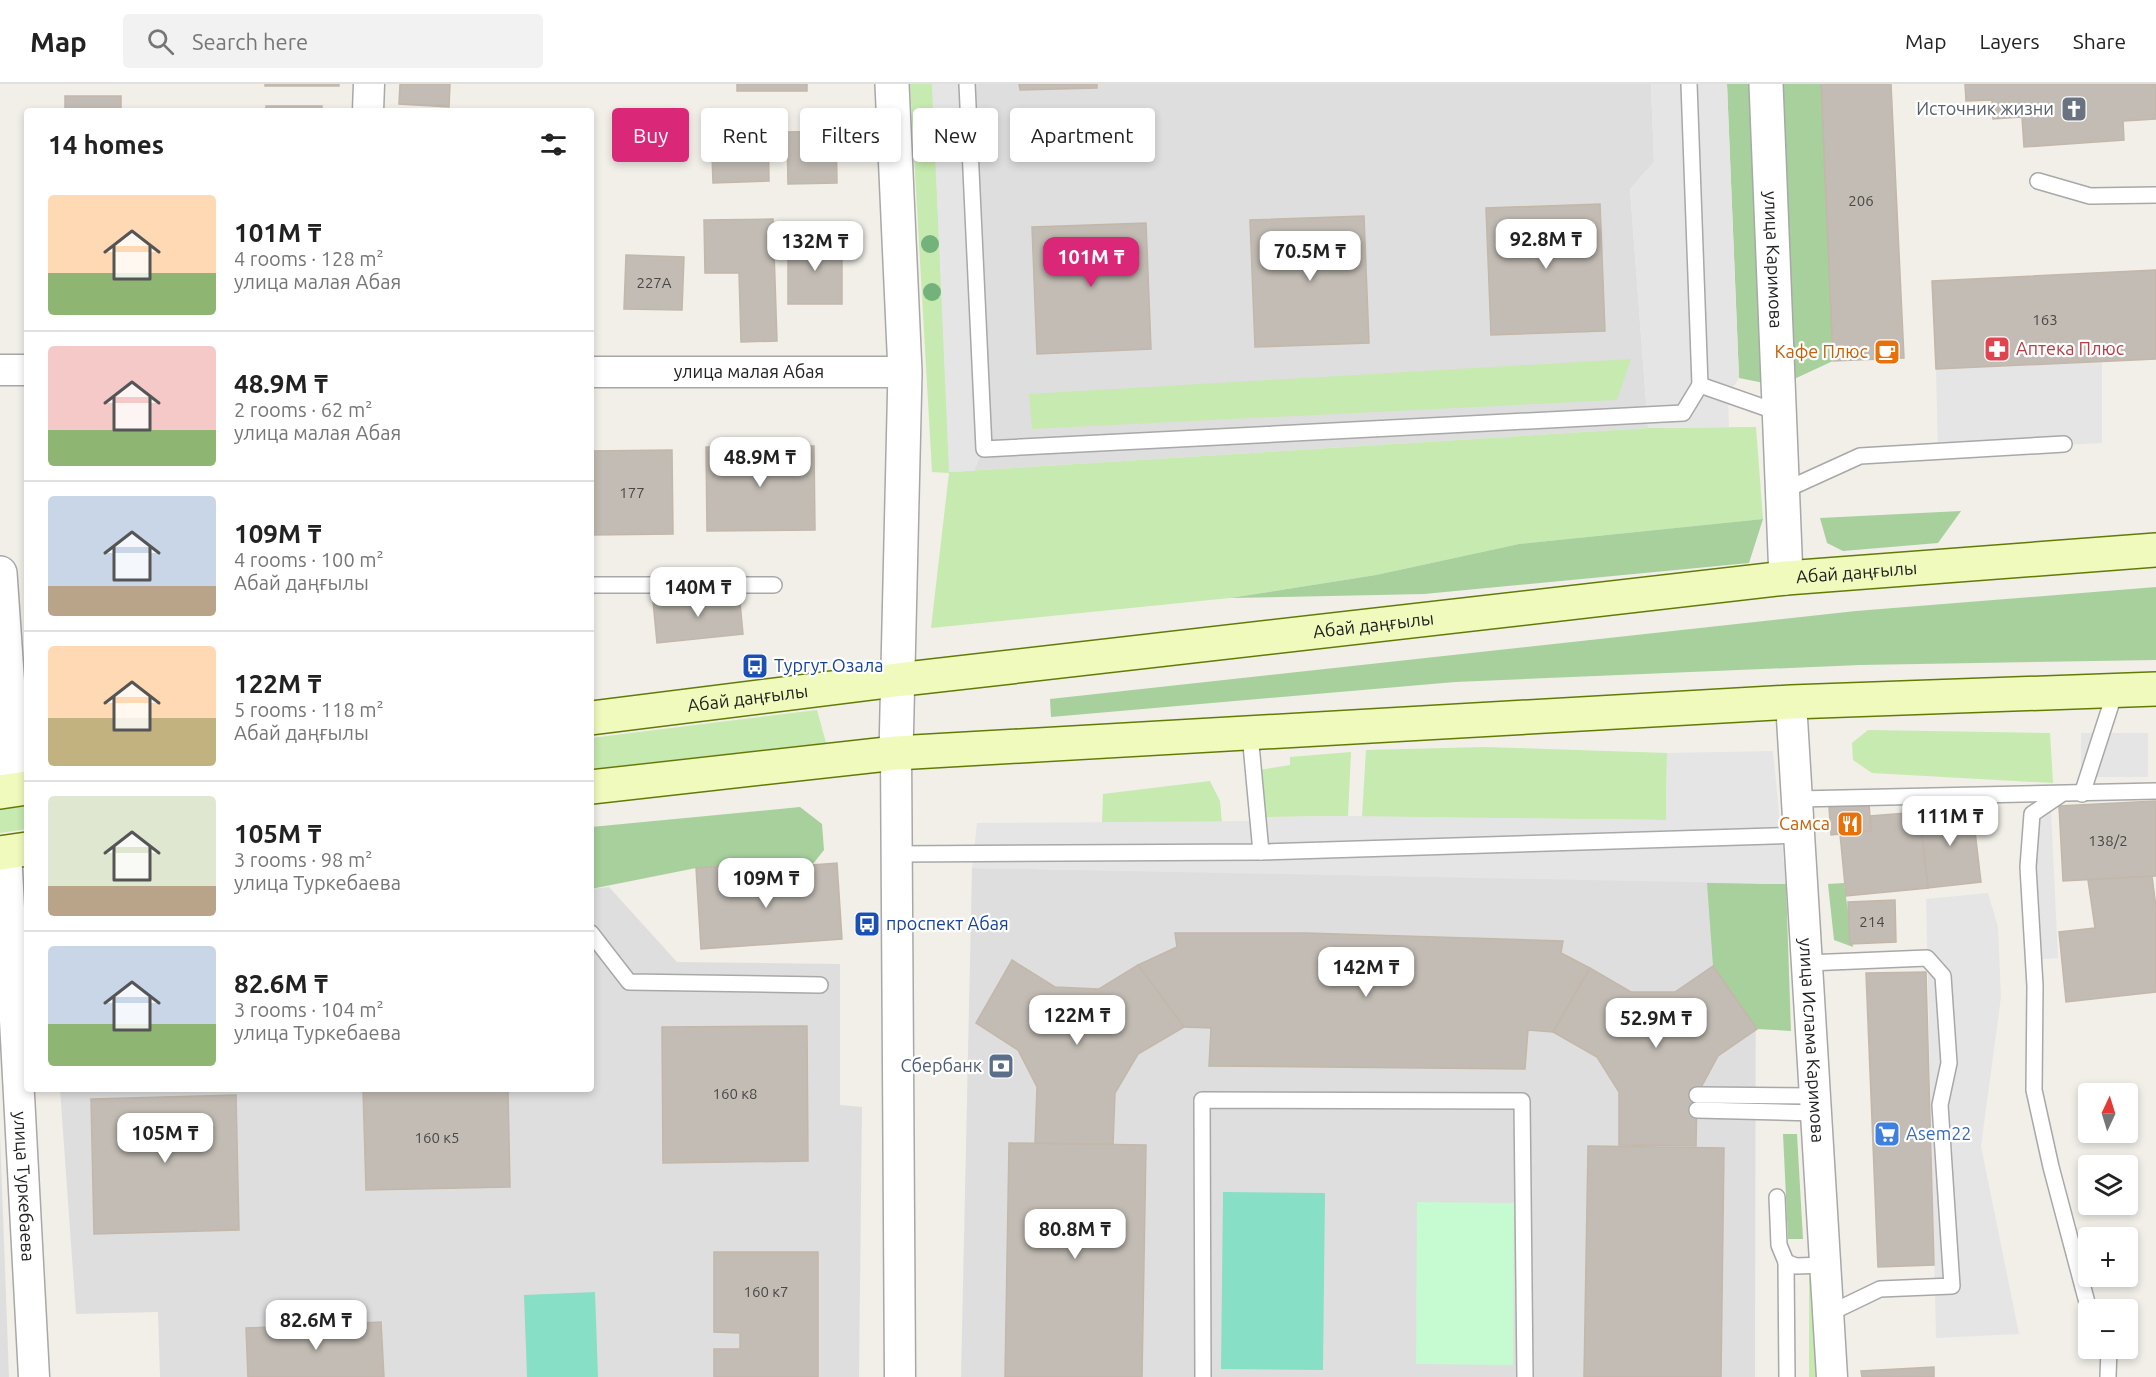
<!DOCTYPE html>
<meta charset="utf-8">
<style>
body{margin:0;font-family:Ubuntu,sans-serif;background:#f2f2f2;color:#222;height:100vh;display:flex;flex-direction:column;font-size:22px;white-space:nowrap}
*{box-sizing:border-box;margin:0}
p{font-size:20px;color:#767676}
.icon{flex:none;width:33px;height:33px;fill:none;stroke:currentColor;stroke-width:2;stroke-linecap:round;stroke-linejoin:round}
.map{position:relative;flex:1;overflow:hidden}
.side{position:absolute;left:24px;top:24px;width:570px;height:984px;display:flex;flex-direction:column;background:#fff;border-radius:6px;box-shadow:0 3px 9px #0003}
.side>*{flex:none}
.guide{position:absolute;left:612px;top:24px;width:570px;height:54px;display:flex;gap:12px}
.needle{width:39px;rotate:4deg}
.buttons{position:absolute;left:2078px;top:999px;display:grid;gap:12px}
.buttons a{display:grid;place-items:center;width:60px;height:60px;border-radius:6px;background:#fff;box-shadow:0 3px 9px #0003;font-size:30px}
.price{position:absolute;translate:-50% -51px;padding:0 14px;border-radius:12px;background:#fff;color:#222;font-size:20px;line-height:39px;filter:drop-shadow(0 2px 3px #0008)}
.price::after{content:'';position:absolute;left:50%;top:36px;width:18px;height:14px;margin-left:-9px;background:inherit;clip-path:polygon(0 0,100% 0,50% 100%)}
.price.selected{background:#db2777;color:#fff}
ul{padding:0;list-style:none}
li{display:flex;align-items:center;gap:18px;height:150px;padding:0 24px}
li+li{border-top:2px solid #e0e0e0}
li span{display:grid;place-items:center;flex:none;width:168px;height:120px;border-radius:6px;color:#555}
li>.icon{margin-inline-start:auto}
span .icon{width:72px;height:72px;fill:#fffc;stroke-width:1}
li b{font-size:26px}
h2{display:flex;justify-content:space-between;align-items:center;height:72px;padding:0 24px;font-size:26px}
.pill{padding:0 21px;border-radius:6px;background:#fff;box-shadow:0 3px 9px #0003;font-size:21px;line-height:54px}
.pill.selected{background:#db2777;color:#fff}
header{display:flex;align-items:center;gap:36px;box-sizing:border-box;height:84px;padding:0 30px;background:#fff;border-bottom:2px solid #e0e0e0}
header strong{font-size:28px}
nav{display:flex;gap:33px;margin-inline-start:auto;font-size:21px}
.search{width:420px;height:54px;background:#f2f2f2;display:flex;align-items:center;gap:15px;box-sizing:border-box;padding:0 21px;border-radius:6px;color:#767676;font-size:22px}
.map>svg:first-child{display:block}
.residential{fill:#dfdede}
.grass{fill:#c6eaaf}
.forest{fill:#a7d09d}
.park{fill:#c6fad0}
.pitch{fill:#87dfc6}
.parking{fill:#e5e5e5}
.building{fill:#c2bcb4;stroke:#c3b7aa;stroke-width:1.5}
.lines{fill:none;stroke-linecap:round;stroke-linejoin:round}
.service-casing{stroke:#a8a8a8;stroke-width:18}
.minor-casing{stroke:#a8a8a8;stroke-width:33}
.tertiary-casing{stroke:#a8a8a8;stroke-width:36}
.secondary-casing{stroke:#637b05;stroke-width:36}
.service{stroke:#fff;stroke-width:15}
.minor{stroke:#fff;stroke-width:30}
.tertiary{stroke:#fff;stroke-width:33}
.secondary{stroke:#f1fabd;stroke-width:33}
.tree{fill:#73b37b}
.labels{text-anchor:middle;stroke-width:4.5;stroke-linejoin:round;paint-order:stroke}
.number-label{font-size:15px;fill:#494846}
.worship-label{font-size:18px;fill:#5b616d;stroke:#fff;text-anchor:end}
.street-label{font-size:18px;fill:#212121;stroke:#fff}
.health-label{font-size:18px;fill:#be3a42;stroke:#fff;text-anchor:start}
.food-label{font-size:18px;fill:#c56008;stroke:#fff;text-anchor:end}
.transit-label{font-size:18px;fill:#164399;stroke:#fff;text-anchor:start}
.service-label{font-size:18px;fill:#4e5e75;stroke:#fff;text-anchor:end}
.shop-label{font-size:18px;fill:#366cbe;stroke:#fff;text-anchor:start}
</style>
<header>
<strong>Map</strong>
<div class="search"><svg class="icon" aria-label="search" viewBox="0 0 24 24"><circle cx="10" cy="10" r="6"/><path d="M15 15l6 6"/></svg>Search here</div>
<nav><a>Map</a><a>Layers</a><a>Share</a></nav>
</header>
<div class="map">
<svg width="2156" height="1293" viewBox="0 0 2156 1293">
<rect width="100%" height="100%" fill="#f1efe8"/>
<!-- residential -->
<g class="residential">
<polygon points="932,0 1651,0 1654,78 1630,105 1648,344 949,388"/>
<polygon points="972,784 1756,797 1755,1293 961,1293"/>
<polygon points="609,803 677,878 840,880 840,1021 862,1023 859,1293 160,1293 158,1228 76,1230 60,1005 591,1005 591,805"/>
<polygon points="0,1050 9,1293 0,1293"/>
</g>
<!-- grass -->
<g class="grass">
<polygon points="910,0 932,0 950,388 1648,344 1756,343 1763,435 1519,460 1376,491 1230,514 931,544 949,389 932,388"/>
<polygon points="1631,275 1617,316 1032,345 1029,310"/>
<polygon points="817,626 826,659 591,685 591,654"/>
<polygon points="1868,646 2050,649 2053,699 1872,689 1853,676 1852,659"/>
<polygon points="1485,663 1667,669 1666,736 1362,733 1366,666"/>
<polygon points="1351,668 1348,732 1263,733 1259,686 1290,681 1290,673"/>
<polygon points="1210,697 1220,717 1222,739 1102,739 1103,710"/>
<polygon points="27,722 27,745 0,749 0,726"/>
<polygon points="1826,1192 1832,1293 1809,1293 1809,1193"/>
</g>
<!-- forest -->
<g class="forest">
<polygon points="1727,0 1821,0 1833,277 1779,302 1739,294"/>
<polygon points="1961,427 1938,459 1843,467 1827,459 1820,434"/>
<polygon points="1763,435 1749,479 1424,510 1230,514 1376,491 1519,460"/>
<polygon points="2156,503 2156,576 1860,581 1455,598 1051,633 1050,615 1856,527"/>
<polygon points="800,723 822,740 824,766 812,781 696,784 591,805 591,743"/>
<polygon points="1707,799 1786,800 1791,947 1757,945 1713,882"/>
<polygon points="1844,799 1853,863 1834,856 1828,800"/>
<polygon points="1783,1050 1797,1050 1803,1155 1788,1155"/>
</g>
<!-- park -->
<polygon class="park" points="1417,1118 1514,1119 1513,1281 1416,1280"/>
<!-- pitch -->
<g class="pitch">
<polygon points="1223,1108 1325,1109 1323,1286 1221,1285"/>
<polygon points="595,1208 598,1293 527,1293 524,1211"/>
</g>
<!-- parking -->
<g class="parking">
<polygon points="932,0 967,0 984,365 974,387 949,388"/>
<polygon points="1651,0 1727,0 1739,294 1728,311 1729,343 1648,344 1630,105 1654,78"/>
<polygon points="2102,278 2102,359 1938,368 1936,285"/>
<rect x="2081" y="649" width="67" height="44"/>
<polygon points="1773,667 1786,800 972,784 977,739 1258,737 1263,733 1348,732 1666,736 1667,669"/>
<polygon points="2051,728 2058,874 2042,875 2034,729"/>
<polygon points="1988,809 1998,843 2001,913 1981,1062 2019,1250 1936,1254 1926,815"/>
</g>
<!-- building -->
<g class="building">
<rect x="265" y="0" width="74" height="2"/>
<polygon points="400,0 450,0 449,23 399,20"/>
<rect x="737" y="0" width="70" height="7"/>
<polygon points="1019,0 1097,0 1097,4 1020,6"/>
<polygon points="1821,0 1891,0 1904,274 1833,277"/>
<polygon points="1965,0 2156,0 2156,35 2123,37 2124,56 2024,63 2022,33 1993,35 1992,16 1966,17"/>
<rect x="65" y="12" width="56" height="15"/>
<rect x="266" y="22" width="56" height="5"/>
<polygon points="768,40 769,97 713,99 711,42"/>
<polygon points="836,47 837,99 788,100 787,48"/>
<polygon points="1600,120 1605,247 1491,251 1486,124"/>
<polygon points="1364,132 1369,259 1255,263 1250,136"/>
<polygon points="773,135 777,257 741,258 739,189 705,189 704,136"/>
<polygon points="1146,139 1151,265 1037,270 1032,143"/>
<polygon points="842,156 842,220 788,220 788,157"/>
<polygon points="626,171 684,173 682,226 624,225"/>
<polygon points="2156,186 2156,275 1936,285 1932,197"/>
<polygon points="814,362 815,446 707,447 706,363"/>
<polygon points="672,366 673,450 591,451 591,367"/>
<polygon points="739,508 743,550 657,559 653,517"/>
<polygon points="2156,717 2156,792 2063,797 2059,722"/>
<polygon points="1869,719 1871,747 1831,751 1829,723"/>
<polygon points="1972,722 1981,798 1928,804 1919,728"/>
<polygon points="1919,728 1928,804 1846,812 1840,750 1871,747 1870,732"/>
<polygon points="837,779 842,855 701,865 696,784 744,781 746,806 814,802 812,781"/>
<polygon points="2152,792 2156,823 2156,908 2066,918 2059,848 2095,844 2088,796"/>
<polygon points="1895,816 1896,858 1850,860 1848,818"/>
<polygon points="1175,849 1306,849 1563,857 1561,869 1590,884 1553,948 1528,946 1525,985 1209,982 1211,944 1184,943 1138,881 1177,863"/>
<polygon points="1012,876 1055,903 1099,905 1138,881 1184,943 1138,970 1115,1009 1113,1061 1035,1059 1037,1003 1018,966 976,939"/>
<polygon points="1713,882 1757,945 1718,972 1697,1011 1696,1062 1619,1061 1619,1008 1597,973 1553,948 1590,884 1631,908 1675,908"/>
<polygon points="1926,888 1934,1181 1878,1183 1866,889"/>
<polygon points="807,942 808,1077 663,1079 662,943"/>
<polygon points="363,1005 508,1005 510,1103 366,1106"/>
<polygon points="236,1011 239,1146 94,1150 91,1015"/>
<polygon points="1009,1059 1146,1061 1142,1293 1005,1293"/>
<polygon points="1588,1062 1724,1064 1721,1293 1584,1293"/>
<polygon points="714,1168 818,1168 818,1293 714,1293 714,1265 740,1265 740,1249 714,1248"/>
<polygon points="381,1238 384,1293 248,1293 246,1244"/>
<polygon points="1934,1283 1934,1293 1862,1293 1861,1287"/>
</g>
<g class="lines">
<!-- service casing -->
<g class="service-casing">
<g id="service">
<polyline points="967,0 984,365 1683,329 1700,301"/>
<polyline points="1689,0 1700,301 1780,329"/>
<polyline points="2038,97 2090,112 2156,111"/>
<polyline points="1783,407 1860,372 2064,360"/>
<polyline points="591,501 774,501"/>
<polyline points="1250,650 1261,768"/>
<polyline points="2082,710 2116,605"/>
<polyline points="2060,711 2032,730 2028,783 2035,902 2034,1006 2051,1083 2089,1226"/>
<polyline points="1798,715 2156,707"/>
<polyline points="896,770 1261,768 1800,751"/>
<polyline points="591,849 629,898 820,901"/>
<polyline points="1807,879 1927,874 1943,892 1949,979 1940,1021 1952,1202 1880,1205 1828,1230"/>
<polyline points="1697,1011 1816,1012"/>
<polyline points="1697,1026 1816,1029"/>
<polyline points="1777,1113 1779,1161 1786,1178 1796,1182 1825,1181"/>
<polyline points="1786,1178 1787,1293"/>
<polyline points="1203,1293 1202,1016 1522,1017 1525,1293"/>
<polyline points="2108,1293 2109,1264"/>
</g>
</g>
<!-- minor casing -->
<g class="minor-casing">
<g id="minor">
<polyline points="368,27 369,0"/>
<polyline points="0,286 27,286"/>
<path id="s1" d="M 591,288 L 905,288"/>
<path id="s2" d="M 1791,618 L 1832,1293"/>
<polyline points="896,669 900,1293"/>
<path id="s3" d="M 6,767 L 34,1293"/>
</g>
</g>
<!-- tertiary casing -->
<g class="tertiary-casing">
<g id="tertiary">
<polyline points="892,0 905,288 896,669"/>
<path id="s4" d="M 1766,0 L 1786,494"/>
<polyline points="0,489 15,705"/>
</g>
</g>
<!-- secondary casing -->
<g class="secondary-casing">
<g id="secondary">
<path id="s5" d="M 591,634 L 896,596 L 1786,494 L 2156,466"/>
<polyline points="591,703 896,669 1791,618 2156,605"/>
<polyline points="0,708 27,704"/>
<polyline points="0,769 27,765"/>
</g>
</g>
<!-- service -->
<use href="#service" class="service"/>
<!-- minor -->
<use href="#minor" class="minor"/>
<!-- tertiary -->
<use href="#tertiary" class="tertiary"/>
<!-- secondary -->
<use href="#secondary" class="secondary"/>
</g>
<!-- trees -->
<g class="tree">
<circle cx="927" cy="68" r="9"/>
<circle cx="930" cy="160" r="9"/>
<circle cx="932" cy="208" r="9"/>
</g>
<!-- icons -->
<defs>
<g id="church-square" transform="scale(1.35)"><rect x="-9" y="-9" width="18" height="18" rx="4" fill="#6b7280" stroke="#fff"/><path d="M-1.2-6h2.4v3.5h3.3v2.4h-3.3V6h-2.4V-.1h-3.3v-2.4h3.3Z" fill="#fff"/></g>
<g id="pharmacy-square" transform="scale(1.35)"><rect x="-9" y="-9" width="18" height="18" rx="4" fill="#e0444e" stroke="#fff"/><path d="M-2-6h4v4h4v4h-4v4h-4v-4h-4v-4h4Z" fill="#fff"/></g>
<g id="cafe-square" transform="scale(1.35)"><rect x="-9" y="-9" width="18" height="18" rx="4" fill="#e8710a" stroke="#fff"/><path d="M-5.5-4.5H6V0H3Q3 3.5 0 3.5H-2.5Q-5.5 3.5-5.5 0ZM3-3.2v2h1.7v-2ZM-6 4.5H4V6H-6Z" fill="#fff"/></g>
<g id="bus-square" transform="scale(1.35)"><rect x="-9" y="-9" width="18" height="18" rx="4" fill="#1a4fb4" stroke="#fff"/><path d="M-5-6H5V4H4V6H2V4H-2V6H-4V4H-5ZM-3.5-4V0h7V-4ZM-3.5 1.2v1.5H-2V1.2ZM2 1.2v1.5H3.5V1.2Z" fill="#fff"/></g>
<g id="restaurant-square" transform="scale(1.35)"><rect x="-9" y="-9" width="18" height="18" rx="4" fill="#e8710a" stroke="#fff"/><path d="M-5-6h1v4h1v-4h1v4h1v-4h1v5L-1.5 .5V6h-2V.5L-5-1ZM5-6V6H3V1.5H1.5Q1.5-4 5-6Z" fill="#fff"/></g>
<g id="bank-square" transform="scale(1.35)"><rect x="-9" y="-9" width="18" height="18" rx="4" fill="#5c6f8a" stroke="#fff"/><path d="M-6-4H6V4H-6ZM0-2.3a2.3 2.3 0 1 0 0 4.6a2.3 2.3 0 1 0 0-4.6Z" fill="#fff"/></g>
<g id="supermarket-square" transform="scale(1.35)"><rect x="-9" y="-9" width="18" height="18" rx="4" fill="#3f7fe0" stroke="#fff"/><path d="M-6-5.5h2.5l.6 2H6L4.5 2H-2.5L-4.4-4H-6ZM-1.5 3.2a1.3 1.3 0 1 0 .1 0ZM3 3.2a1.3 1.3 0 1 0 .1 0Z" fill="#fff"/></g>
</defs>
<g fill-rule="evenodd">
<use href="#church-square" x="2074" y="25"/>
<use href="#pharmacy-square" x="1997" y="265"/>
<use href="#cafe-square" x="1887" y="268"/>
<use href="#bus-square" x="755" y="582"/>
<use href="#restaurant-square" x="1850" y="740"/>
<use href="#bus-square" x="867" y="840"/>
<use href="#bank-square" x="1001" y="982"/>
<use href="#supermarket-square" x="1887" y="1050"/>
</g>
<g class="labels">
<!-- number labels -->
<g class="number-label">
<text x="1861" y="122">206</text>
<text x="654" y="204">227А</text>
<text x="2045" y="241">163</text>
<text x="632" y="414">177</text>
<text x="2108" y="762">138/2</text>
<text x="1872" y="843">214</text>
<text x="735" y="1015">160 к8</text>
<text x="437" y="1059">160 к5</text>
<text x="766" y="1213">160 к7</text>
</g>
<!-- worship labels -->
<g class="worship-label">
<text x="2054" y="31">Источник жизни</text>
</g>
<!-- street labels -->
<g class="street-label">
<text dy="6" stroke="none"><textPath href="#s4" startOffset="176">улица Каримова</textPath></text>
<text dy="6" stroke="none"><textPath href="#s1" startOffset="158">улица малая Абая</textPath></text>
<text dy="6" stroke="none"><textPath href="#s5" startOffset="1274">Абай даңғылы</textPath></text>
<text dy="6" stroke="none"><textPath href="#s5" startOffset="788">Абай даңғылы</textPath></text>
<text dy="6" stroke="none"><textPath href="#s5" startOffset="158">Абай даңғылы</textPath></text>
<text dy="6" stroke="none"><textPath href="#s2" startOffset="339">улица Ислама Каримова</textPath></text>
<text dy="6" stroke="none"><textPath href="#s3" startOffset="336">улица Туркебаева</textPath></text>
</g>
<!-- health labels -->
<g class="health-label">
<text x="2016" y="271">Аптека Плюс</text>
</g>
<!-- food labels -->
<g class="food-label">
<text x="1868" y="274">Кафе Плюс</text>
<text x="1830" y="746">Самса</text>
</g>
<!-- transit labels -->
<g class="transit-label">
<text x="774" y="588">Тургут Озала</text>
<text x="886" y="846">проспект Абая</text>
</g>
<!-- service labels -->
<g class="service-label">
<text x="982" y="988">Сбербанк</text>
</g>
<!-- shop labels -->
<g class="shop-label">
<text x="1906" y="1056">Asem22</text>
</g>
</g>
</svg>
<div class="buttons">
<a><svg class="needle" viewBox="-14 -14 28 28"><path d="M0-13l5 13h-10z" fill="#e53935"/><path d="M0 13l5-13h-10z" fill="#767676"/></svg></a>
<a><svg class="icon" aria-label="layers" viewBox="0 0 24 24"><path d="M12 4l9 5-9 5-9-5zM3 14l9 5 9-5"/></svg></a>
<a>+</a>
<a>−</a>
</div>
<b class="price" style="left:1546px;top:186px">92.8M ₸</b>
<b class="price" style="left:815px;top:188px">132M ₸</b>
<b class="price" style="left:1310px;top:198px">70.5M ₸</b>
<b class="price selected" style="left:1091px;top:204px">101M ₸</b>
<b class="price" style="left:760px;top:404px">48.9M ₸</b>
<b class="price" style="left:698px;top:534px">140M ₸</b>
<b class="price" style="left:1950px;top:763px">111M ₸</b>
<b class="price" style="left:766px;top:825px">109M ₸</b>
<b class="price" style="left:1366px;top:914px">142M ₸</b>
<b class="price" style="left:1077px;top:962px">122M ₸</b>
<b class="price" style="left:1656px;top:965px">52.9M ₸</b>
<b class="price" style="left:165px;top:1080px">105M ₸</b>
<b class="price" style="left:1075px;top:1176px">80.8M ₸</b>
<b class="price" style="left:316px;top:1267px">82.6M ₸</b>
<div class="guide">
<a class="pill selected">Buy</a>
<a class="pill">Rent</a>
<a class="pill">Filters</a>
<a class="pill">New</a>
<a class="pill">Apartment</a>
</div>
<section class="side">
<h2>14 homes<svg class="icon" aria-label="filters" viewBox="0 0 24 24"><path d="M4 7h16M4 17h16"/><circle cx="9" cy="7" r="2"/><circle cx="15" cy="17" r="2"/></svg></h2>
<ul>
<li><span style="background:linear-gradient(#ffd9b3 65%,#8fb573 0)"><svg class="icon" aria-label="home" viewBox="0 0 24 24"><path d="M3 11l9-7 9 7M6 9v11h12V9"/></svg></span><div><b>101M ₸</b><p>4 rooms · 128 m²</p><p>улица малая Абая</p></div></li>
<li><span style="background:linear-gradient(#f6c9c9 70%,#8fb573 0)"><svg class="icon" aria-label="home" viewBox="0 0 24 24"><path d="M3 11l9-7 9 7M6 9v11h12V9"/></svg></span><div><b>48.9M ₸</b><p>2 rooms · 62 m²</p><p>улица малая Абая</p></div></li>
<li><span style="background:linear-gradient(#c9d6e8 75%,#b9a48a 0)"><svg class="icon" aria-label="home" viewBox="0 0 24 24"><path d="M3 11l9-7 9 7M6 9v11h12V9"/></svg></span><div><b>109M ₸</b><p>4 rooms · 100 m²</p><p>Абай даңғылы</p></div></li>
<li><span style="background:linear-gradient(#ffd9b3 60%,#c2b280 0)"><svg class="icon" aria-label="home" viewBox="0 0 24 24"><path d="M3 11l9-7 9 7M6 9v11h12V9"/></svg></span><div><b>122M ₸</b><p>5 rooms · 118 m²</p><p>Абай даңғылы</p></div></li>
<li><span style="background:linear-gradient(#dfe7d0 75%,#b9a48a 0)"><svg class="icon" aria-label="home" viewBox="0 0 24 24"><path d="M3 11l9-7 9 7M6 9v11h12V9"/></svg></span><div><b>105M ₸</b><p>3 rooms · 98 m²</p><p>улица Туркебаева</p></div></li>
<li><span style="background:linear-gradient(#c9d6e8 65%,#8fb573 0)"><svg class="icon" aria-label="home" viewBox="0 0 24 24"><path d="M3 11l9-7 9 7M6 9v11h12V9"/></svg></span><div><b>82.6M ₸</b><p>3 rooms · 104 m²</p><p>улица Туркебаева</p></div></li>
</ul>
</section>
</div>
